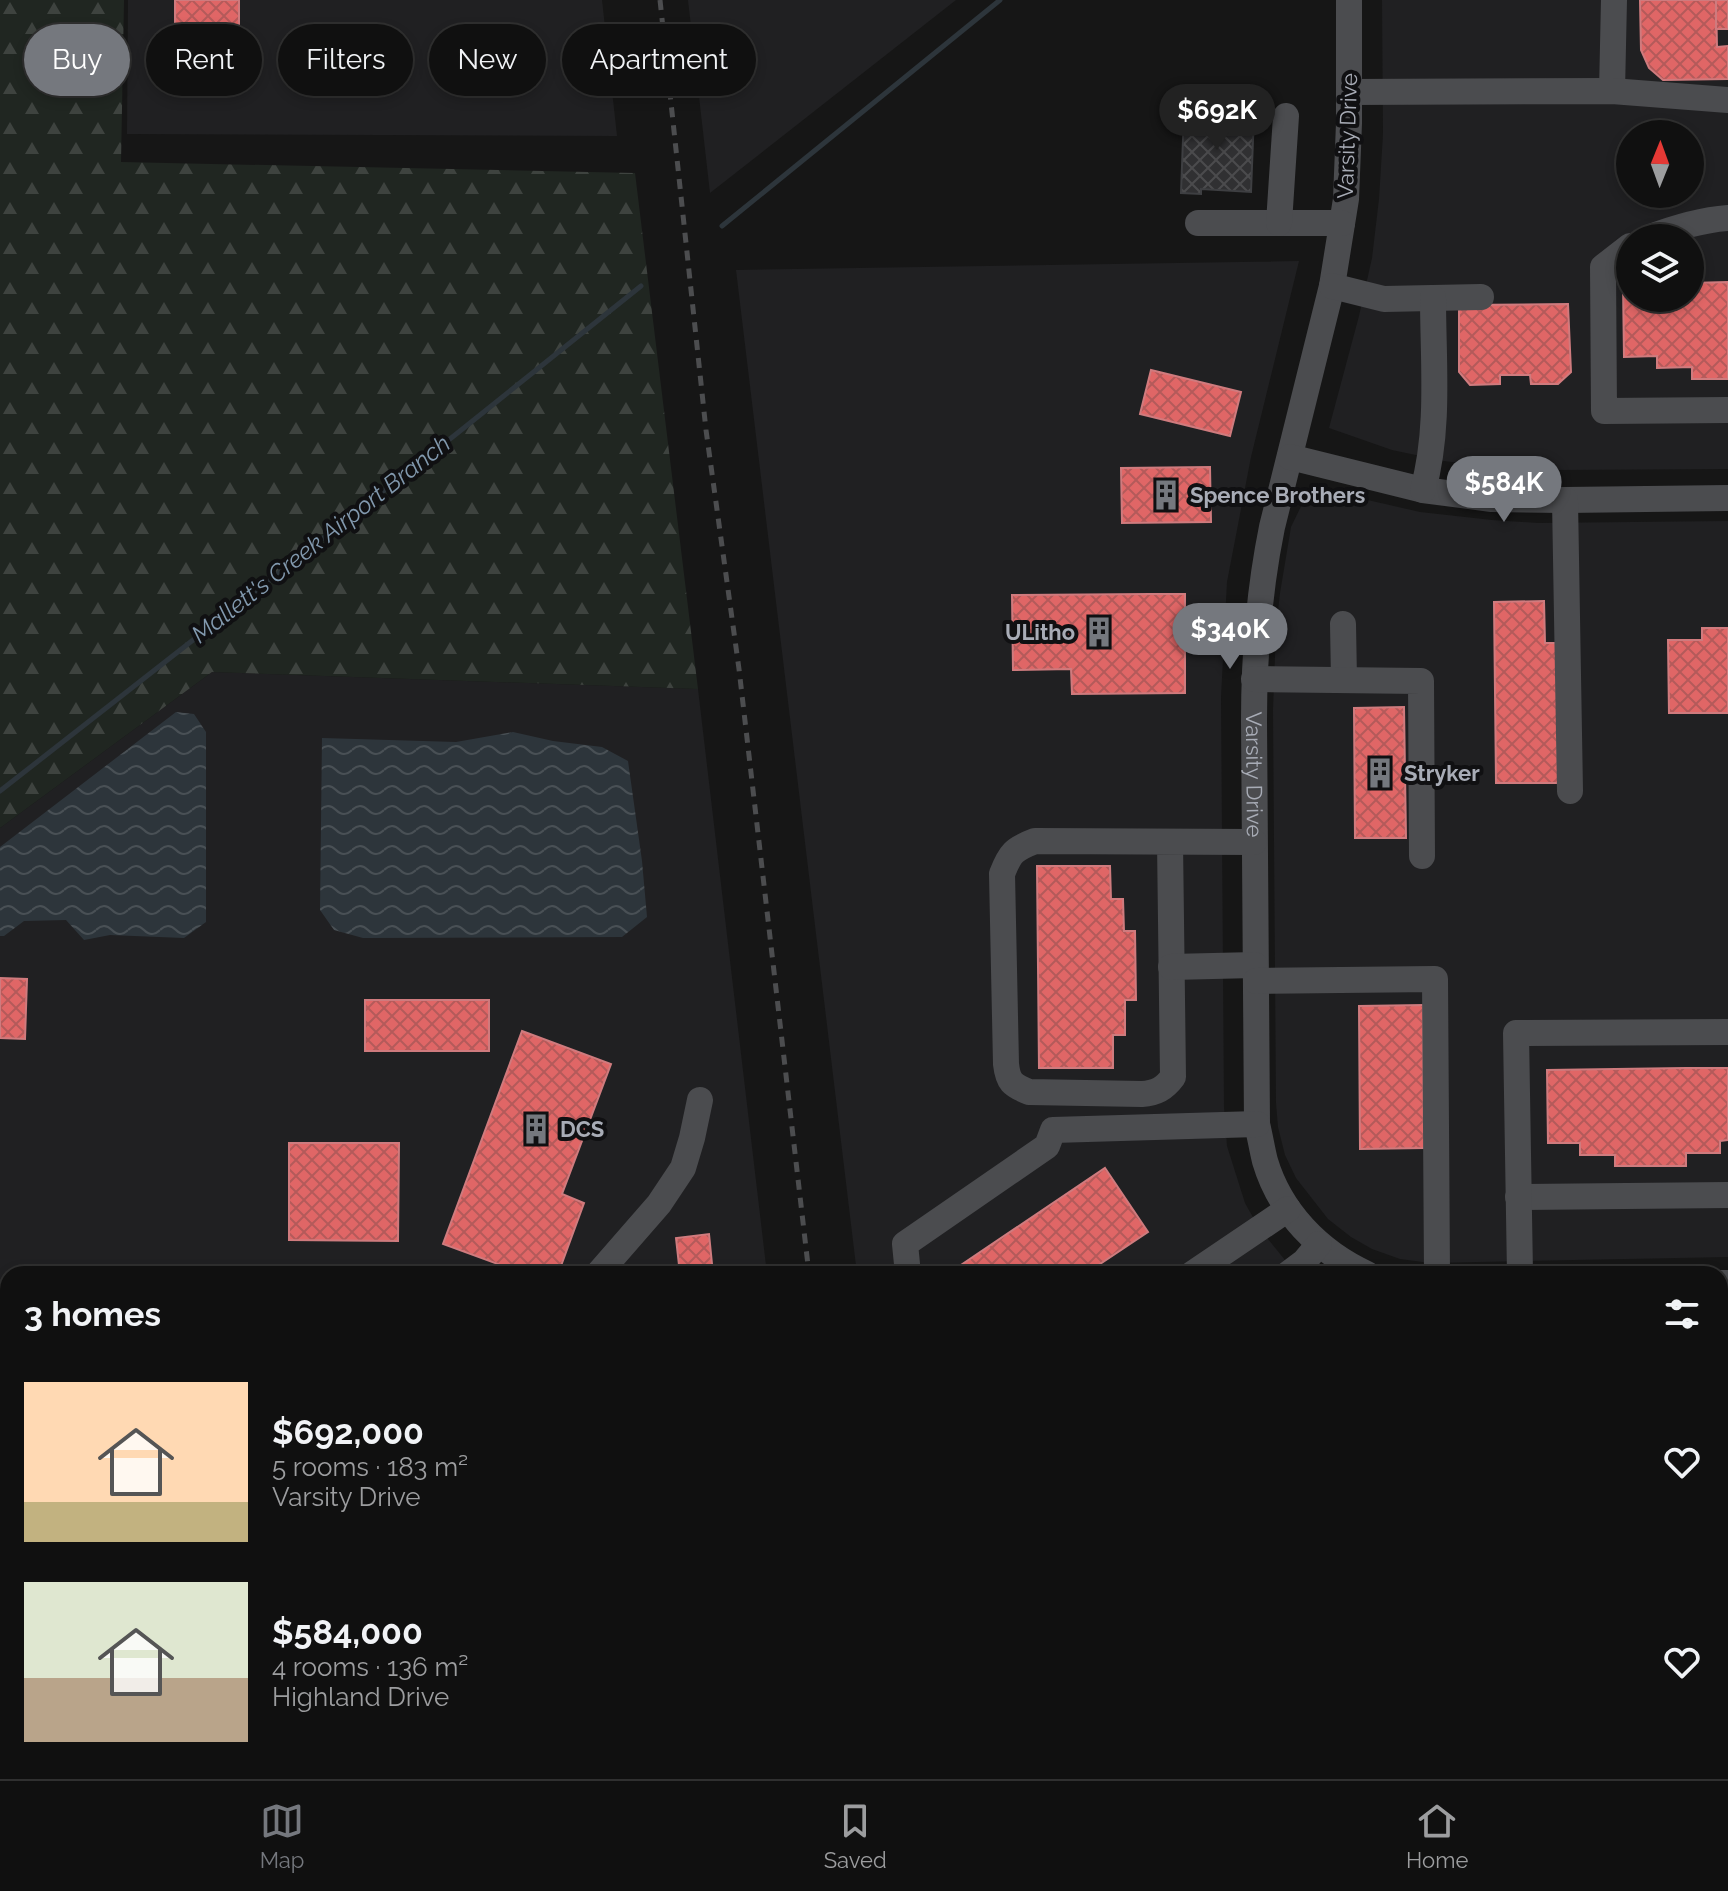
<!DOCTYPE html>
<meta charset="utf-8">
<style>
body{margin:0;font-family:Raleway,sans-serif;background:#191919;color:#f1f3f6;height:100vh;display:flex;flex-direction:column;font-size:30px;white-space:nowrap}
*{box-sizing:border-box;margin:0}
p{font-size:26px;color:#9c9d9f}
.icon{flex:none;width:44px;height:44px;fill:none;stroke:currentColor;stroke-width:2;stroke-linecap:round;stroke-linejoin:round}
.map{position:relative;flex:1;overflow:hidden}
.sheet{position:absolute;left:0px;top:1266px;width:1728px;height:514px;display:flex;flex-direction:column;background:#101010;border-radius:24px 24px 0 0;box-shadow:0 4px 12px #0003,0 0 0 2px #303030}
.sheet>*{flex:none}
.banner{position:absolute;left:24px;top:24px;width:800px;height:72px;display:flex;gap:16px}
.needle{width:52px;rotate:1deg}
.controls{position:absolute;left:1616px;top:120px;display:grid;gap:16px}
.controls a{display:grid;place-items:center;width:88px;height:88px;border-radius:50%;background:#101010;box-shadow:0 4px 12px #0003,0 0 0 2px #303030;font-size:40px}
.price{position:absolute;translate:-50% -68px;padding:0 18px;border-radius:28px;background:#75787e;color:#fff;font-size:26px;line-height:52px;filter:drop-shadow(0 2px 4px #0008)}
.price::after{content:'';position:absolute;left:50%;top:48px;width:24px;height:18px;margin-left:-12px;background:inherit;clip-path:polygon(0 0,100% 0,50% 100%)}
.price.active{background:#222;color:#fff}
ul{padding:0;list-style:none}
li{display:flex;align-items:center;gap:24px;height:200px;padding:0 24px}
li span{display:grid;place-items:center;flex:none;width:224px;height:160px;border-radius:0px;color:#555}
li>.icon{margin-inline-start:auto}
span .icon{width:96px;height:96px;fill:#fffc;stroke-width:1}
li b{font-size:34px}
h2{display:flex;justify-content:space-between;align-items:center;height:96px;padding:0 24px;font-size:34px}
.chip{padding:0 28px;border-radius:36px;background:#101010;box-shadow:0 4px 12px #0003,0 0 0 2px #303030;font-size:28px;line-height:72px}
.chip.active{background:#75787e;color:#fff}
.tabs{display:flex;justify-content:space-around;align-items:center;height:112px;border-top:2px solid #303030;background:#101010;font-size:22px;color:#9c9d9f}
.tabs a{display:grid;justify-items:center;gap:4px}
.tabs .active{color:#75787e}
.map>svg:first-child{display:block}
.built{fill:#202022;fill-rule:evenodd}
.forest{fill:url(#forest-firs)}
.water{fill:url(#water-waves)}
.homes{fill:url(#homes-cross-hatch);stroke:#e5cc7e;stroke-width:2}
.shops{fill:url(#shops-cross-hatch);stroke:#cf7b7e;stroke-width:2}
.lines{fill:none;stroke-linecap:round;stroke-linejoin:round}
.stream{stroke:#2d353b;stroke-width:5}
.building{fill:url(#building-cross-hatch);stroke:#3e3f42;stroke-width:2}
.minor{stroke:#4b4c4f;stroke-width:26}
.rail{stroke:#4c4d4f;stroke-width:5;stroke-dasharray:10 8;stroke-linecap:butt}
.labels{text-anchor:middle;stroke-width:8;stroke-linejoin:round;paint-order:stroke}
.street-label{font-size:22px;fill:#a8acb6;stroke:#101012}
.poi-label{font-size:22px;font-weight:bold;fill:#a8acb6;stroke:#101012;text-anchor:start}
.water-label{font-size:24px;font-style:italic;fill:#8299ae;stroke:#101012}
</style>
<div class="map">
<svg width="1728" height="1779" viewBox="0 0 1728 1779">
<defs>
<pattern id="forest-firs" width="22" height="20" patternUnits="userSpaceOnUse" patternTransform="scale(2)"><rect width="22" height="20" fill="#202621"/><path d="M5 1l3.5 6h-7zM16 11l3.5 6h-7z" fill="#3e433f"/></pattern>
<pattern id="water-waves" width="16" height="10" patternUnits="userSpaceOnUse" patternTransform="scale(2)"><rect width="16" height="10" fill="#2d353b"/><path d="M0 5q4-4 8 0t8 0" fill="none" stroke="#495055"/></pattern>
<pattern id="homes-cross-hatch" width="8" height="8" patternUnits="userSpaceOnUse" patternTransform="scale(2)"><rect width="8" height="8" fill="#ffd966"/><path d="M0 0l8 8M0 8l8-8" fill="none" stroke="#d6b85d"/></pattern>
<pattern id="shops-cross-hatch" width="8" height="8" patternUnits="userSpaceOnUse" patternTransform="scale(2)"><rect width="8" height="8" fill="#e06666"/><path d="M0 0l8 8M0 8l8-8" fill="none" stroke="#b45a5a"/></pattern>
<pattern id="building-cross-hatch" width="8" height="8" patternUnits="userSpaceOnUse" patternTransform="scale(2)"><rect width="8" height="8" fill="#303032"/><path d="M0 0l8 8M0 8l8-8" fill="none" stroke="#4b4b4d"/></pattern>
</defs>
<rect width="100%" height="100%" fill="#161616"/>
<!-- built -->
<g class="built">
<polygon points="128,0 602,0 617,136 127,134"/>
<polygon points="688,0 956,0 710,193"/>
<path d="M 1382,0 L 1728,0 L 1728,469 L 1555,470 L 1499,468 L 1444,461 L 1392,450 L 1329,428 L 1359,316 L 1372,258 L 1379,199 L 1383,134 ZM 1630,134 L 1690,134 L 1690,194 L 1630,194 ZM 1630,238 L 1690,238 L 1690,298 L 1630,298 Z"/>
<polygon points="1299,261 1251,457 1227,582 1221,697 1224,1107 1227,1146 1245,1203 1259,1228 1293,1270 1299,1274 857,1274 736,270"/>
<polygon points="1324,490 1420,512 1492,520 1538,523 1728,521 1728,1257 1430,1263 1400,1259 1372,1249 1351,1237 1328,1219 1296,1178 1285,1155 1278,1127 1276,1103 1273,710 1276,629 1280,593 1291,527 1306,496 1314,491"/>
<polygon points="212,672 698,689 767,1274 8,1274 8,1772 825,1772 826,1779 0,1779 0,828"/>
<rect x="1720" y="1318" width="8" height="349"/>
</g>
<!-- forest -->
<polygon class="forest" points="0,0 124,0 121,162 635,173 698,689 212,672 0,828"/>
<!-- water -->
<g class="water">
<polygon points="176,712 194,714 206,732 206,922 184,938 110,935 84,940 66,920 24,921 4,936 0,936 0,847"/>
<polygon points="513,732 553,741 602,747 628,761 642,861 647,917 622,937 363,938 334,930 320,910 322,738 456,742"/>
<polygon points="0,1736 8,1736 8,1772 96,1772 95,1779 0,1779"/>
<polygon points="942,1772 1146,1772 1139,1779 944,1779"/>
</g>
<!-- homes -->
<g class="homes">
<polygon points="1419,1772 1538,1772 1539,1779 1483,1779 1482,1777 1476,1779 1420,1779"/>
<polygon points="1584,1772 1638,1772 1639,1778 1626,1779 1625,1775 1585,1779"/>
</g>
<!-- shops -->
<g class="shops">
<rect x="175" y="0" width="64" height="45"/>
<polygon points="1640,0 1716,0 1717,47 1728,46 1728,79 1663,80 1649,68 1641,50"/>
<rect x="1716" y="0" width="12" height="29"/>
<polygon points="1728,282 1728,379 1692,379 1692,367 1657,368 1657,356 1624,357 1623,284 1630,284 1630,298 1690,298 1690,283"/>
<polygon points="1568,304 1571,372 1558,384 1531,384 1530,375 1500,375 1500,384 1470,385 1459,372 1459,305"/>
<polygon points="1151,370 1241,392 1230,436 1140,414"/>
<polygon points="1210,467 1211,522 1122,523 1121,468"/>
<polygon points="1150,594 1185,594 1185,693 1072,694 1071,669 1013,670 1012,595"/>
<polygon points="1544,601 1545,643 1556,643 1558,783 1496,783 1494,602"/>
<polygon points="1702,628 1728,628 1728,713 1669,713 1668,640 1702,640"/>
<polygon points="1404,707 1406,838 1355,838 1354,708"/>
<polygon points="1037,866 1110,866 1111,899 1123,899 1124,931 1135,931 1136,1000 1125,1000 1125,1035 1113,1035 1113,1068 1039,1068"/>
<polygon points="0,978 27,979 25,1039 0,1038"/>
<rect x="365" y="1000" width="124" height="51"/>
<polygon points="1423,1005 1424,1148 1360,1149 1359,1006"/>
<polygon points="522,1031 611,1064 562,1194 584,1203 558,1274 525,1274 443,1244"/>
<polygon points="1685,1068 1728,1068 1728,1140 1720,1141 1720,1153 1686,1153 1686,1166 1615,1166 1615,1155 1580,1155 1580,1143 1548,1143 1547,1070"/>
<polygon points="289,1143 399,1143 398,1241 289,1240"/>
<polygon points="1105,1168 1148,1232 1085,1274 958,1274 955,1269"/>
<polygon points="709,1234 713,1274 680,1274 676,1238"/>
<rect x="1720" y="1464" width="8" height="95"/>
<polygon points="402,1772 517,1772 516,1779 401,1779"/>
<rect x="757" y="1772" width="49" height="7"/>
</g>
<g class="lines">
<!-- stream -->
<g class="stream">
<polyline points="722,226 1000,0"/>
<polyline points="0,791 455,435 641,286"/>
</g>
</g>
<!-- building -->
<polygon class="building" points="1184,112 1254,114 1251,192 1201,189 1201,194 1181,193"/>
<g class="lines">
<!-- minor -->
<g class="minor">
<path id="s1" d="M 1349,0 L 1349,123 L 1346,199 L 1332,286 L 1272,527 C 1259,591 1254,656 1254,721 L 1257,1124 C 1260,1136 1262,1149 1265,1161 C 1280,1212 1319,1252 1367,1274"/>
<polyline points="1612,91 1614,0"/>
<polyline points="1349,92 1612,91 1728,100"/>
<polyline points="1198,223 1342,223"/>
<polyline points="1279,223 1286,116"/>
<path d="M 1648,238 C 1674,228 1701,220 1728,218"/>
<polyline points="1630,246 1603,267 1604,411 1728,410"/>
<polyline points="1332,286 1384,299 1481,297"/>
<polyline points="1290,457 1423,490 1492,499 1565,500 1728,498"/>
<path d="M 1423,490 C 1440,428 1433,362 1433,298"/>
<polyline points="1565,500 1570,791"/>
<polyline points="1343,624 1344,680"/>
<polyline points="1254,679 1421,681 1422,856"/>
<path d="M 1170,842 L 1173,1077 C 1164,1089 1156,1093 1142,1094 L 1029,1092 C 1012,1085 1008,1082 1006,1064 L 1002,874 C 1010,853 1014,849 1035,841 C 1108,841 1181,841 1254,842"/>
<polyline points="1171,967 1255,965"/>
<polyline points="1256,981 1435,979 1437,1274"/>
<polyline points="1518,1197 1728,1195"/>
<polyline points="598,1274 659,1204 683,1168 692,1138 700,1100"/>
<polyline points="908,1274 905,1244 1047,1146 1053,1130 1257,1124"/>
<polyline points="1192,1274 1288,1209"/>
<polyline points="1288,1274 1304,1262 1319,1244"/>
<polyline points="1520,1274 1516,1033 1728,1032"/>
<polyline points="1720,1283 1728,1283"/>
<polyline points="0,1366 8,1366"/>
<polyline points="1720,1606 1728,1606"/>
<polyline points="602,1772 602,1779"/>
<polyline points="1326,1772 1337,1779"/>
<polyline points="1393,1772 1394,1779"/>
<polyline points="1559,1772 1560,1779"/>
<polyline points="1726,1779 1728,1719"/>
</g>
<!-- rail -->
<g class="rail">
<polyline points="660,0 706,430 739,669 809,1274"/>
<polyline points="866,1772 867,1779"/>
</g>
</g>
<!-- icons -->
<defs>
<g id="building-bare" transform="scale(2.4)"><path d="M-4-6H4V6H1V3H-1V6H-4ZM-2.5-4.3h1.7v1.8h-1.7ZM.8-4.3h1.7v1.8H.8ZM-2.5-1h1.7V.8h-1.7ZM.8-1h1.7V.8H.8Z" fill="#75787e" stroke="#101012" stroke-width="2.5" paint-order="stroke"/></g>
</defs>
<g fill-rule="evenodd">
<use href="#building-bare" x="1166" y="495"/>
<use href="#building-bare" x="1099" y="632"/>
<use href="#building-bare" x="1380" y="773"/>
<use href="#building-bare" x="536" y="1129"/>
</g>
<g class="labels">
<!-- street labels -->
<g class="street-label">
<text transform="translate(1347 136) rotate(-88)" y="8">Varsity Drive</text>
<text dy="8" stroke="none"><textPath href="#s1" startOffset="784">Varsity Drive</textPath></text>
</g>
<!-- poi labels -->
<g class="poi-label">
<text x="1190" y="503">Spence Brothers</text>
<text x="1075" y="640" text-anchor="end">ULitho</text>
<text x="1404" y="781">Stryker</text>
<text x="560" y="1137">DCS</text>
</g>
<!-- water labels -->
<g class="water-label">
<text transform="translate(321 539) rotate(-38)" y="8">Mallett's Creek Airport Branch</text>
</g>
</g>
</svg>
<div class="controls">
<a><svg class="needle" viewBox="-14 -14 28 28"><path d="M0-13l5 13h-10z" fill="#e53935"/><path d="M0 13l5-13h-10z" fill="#9c9d9f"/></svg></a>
<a><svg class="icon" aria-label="layers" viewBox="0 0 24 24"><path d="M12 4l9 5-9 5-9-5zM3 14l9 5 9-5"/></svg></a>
</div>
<b class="price active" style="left:1217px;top:152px">$692K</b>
<b class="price" style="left:1504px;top:524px">$584K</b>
<b class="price" style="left:1230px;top:671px">$340K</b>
<div class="banner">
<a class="chip active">Buy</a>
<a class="chip">Rent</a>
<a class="chip">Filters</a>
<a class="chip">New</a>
<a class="chip">Apartment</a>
</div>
<section class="sheet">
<h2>3 homes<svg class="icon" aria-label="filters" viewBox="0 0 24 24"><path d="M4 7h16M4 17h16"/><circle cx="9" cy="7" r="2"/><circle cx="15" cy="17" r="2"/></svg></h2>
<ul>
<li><span style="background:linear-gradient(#ffd9b3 75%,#c2b280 0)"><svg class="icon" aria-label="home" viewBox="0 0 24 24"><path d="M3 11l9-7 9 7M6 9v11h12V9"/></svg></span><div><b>$692,000</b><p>5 rooms · 183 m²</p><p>Varsity Drive</p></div><svg class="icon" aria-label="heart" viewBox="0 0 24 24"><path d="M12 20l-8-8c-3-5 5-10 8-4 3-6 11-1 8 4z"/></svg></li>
<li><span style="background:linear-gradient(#dfe7d0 60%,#b9a48a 0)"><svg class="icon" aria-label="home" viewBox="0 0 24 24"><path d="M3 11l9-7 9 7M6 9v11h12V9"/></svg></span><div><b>$584,000</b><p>4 rooms · 136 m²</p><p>Highland Drive</p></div><svg class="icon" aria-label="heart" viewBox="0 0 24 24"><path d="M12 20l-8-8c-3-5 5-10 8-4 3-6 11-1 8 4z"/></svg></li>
</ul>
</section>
</div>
<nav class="tabs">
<a class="active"><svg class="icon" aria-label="map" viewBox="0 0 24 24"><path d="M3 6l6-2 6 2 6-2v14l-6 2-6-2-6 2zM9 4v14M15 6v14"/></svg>Map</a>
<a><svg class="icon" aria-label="saved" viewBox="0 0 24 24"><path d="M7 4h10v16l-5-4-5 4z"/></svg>Saved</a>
<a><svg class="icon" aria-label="home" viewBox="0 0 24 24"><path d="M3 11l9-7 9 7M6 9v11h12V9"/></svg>Home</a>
</nav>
